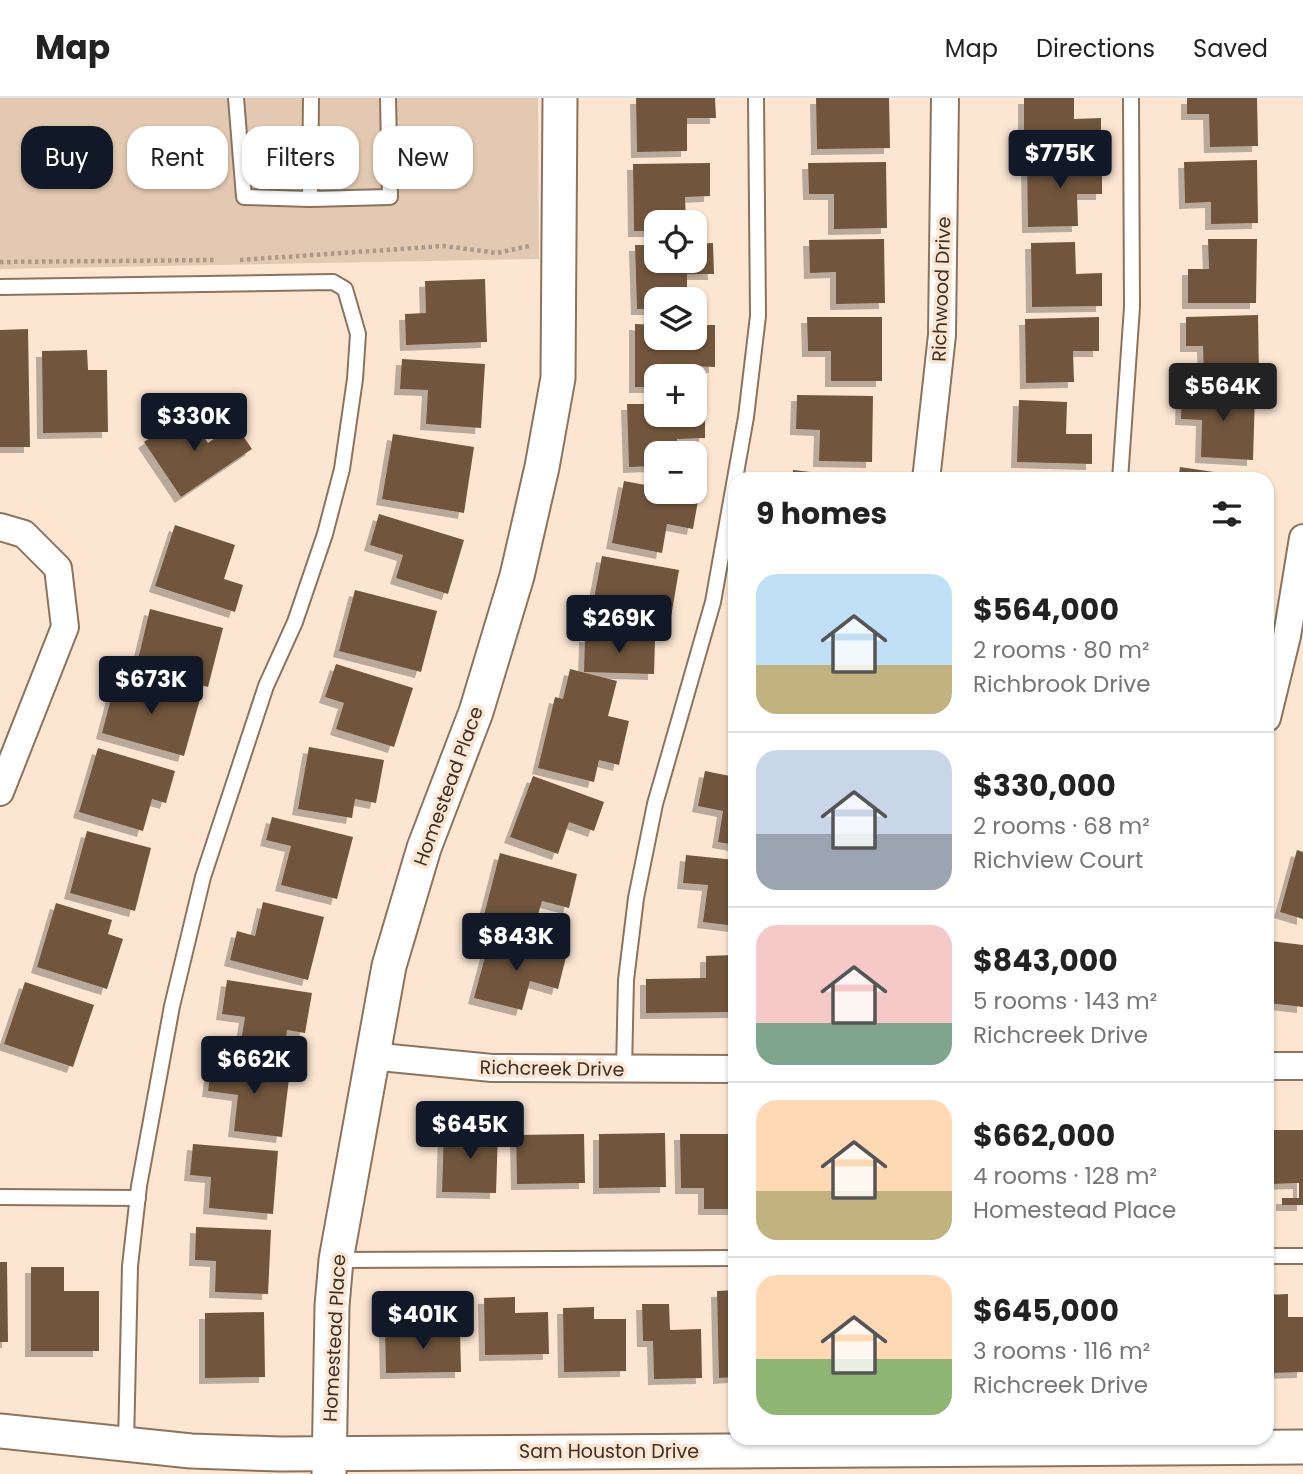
<!DOCTYPE html>
<meta charset="utf-8">
<style>
body{margin:0;font-family:Poppins,sans-serif;background:#f2f2f2;color:#222;height:100vh;display:flex;flex-direction:column;font-size:26px;white-space:nowrap}
*{box-sizing:border-box;margin:0}
p{font-size:23px;color:#767676}
.icon{flex:none;width:38px;height:38px;fill:none;stroke:currentColor;stroke-width:2;stroke-linecap:round;stroke-linejoin:round}
.map{position:relative;flex:1;overflow:hidden}
.drawer{position:absolute;left:728px;top:374px;width:546px;height:973px;display:flex;flex-direction:column;background:#fff;border-radius:21px;box-shadow:0 2px 5px #0004}
.drawer>*{flex:none}
.top-card{position:absolute;left:21px;top:28px;width:602px;height:63px;display:flex;gap:14px}
.buttons{position:absolute;left:644px;top:112px;display:grid;gap:14px}
.buttons a{display:grid;place-items:center;width:63px;height:63px;border-radius:14px;background:#fff;box-shadow:0 2px 5px #0004;font-size:35px}
.price{position:absolute;translate:-50% -60px;padding:0 16px;border-radius:7px;background:#111827;color:#fff;font-size:23px;line-height:46px;filter:drop-shadow(0 2px 4px #0008)}
.price::after{content:'';position:absolute;left:50%;top:42px;width:21px;height:16px;margin-left:-10px;background:inherit;clip-path:polygon(0 0,100% 0,50% 100%)}
.price.on{background:#222;color:#fff}
ul{padding:0;list-style:none}
li{display:flex;align-items:center;gap:21px;height:175px;padding:0 28px}
li+li{border-top:2px solid #e0e0e0}
li span{display:grid;place-items:center;flex:none;width:196px;height:140px;border-radius:21px;color:#555}
li>.icon{margin-inline-start:auto}
span .icon{width:84px;height:84px;fill:#fffc;stroke-width:1}
li b{font-size:30px}
h2{display:flex;justify-content:space-between;align-items:center;height:84px;padding:0 28px;font-size:30px}
.pill{padding:0 24px;border-radius:21px;background:#fff;box-shadow:0 2px 5px #0004;font-size:24px;line-height:63px}
.pill.on{background:#111827;color:#fff}
header{display:flex;align-items:center;gap:42px;box-sizing:border-box;height:98px;padding:0 35px;background:#fff;border-bottom:2px solid #e0e0e0}
header strong{font-size:33px}
nav{display:flex;gap:38px;margin-inline-start:auto;font-size:24px}
.map>svg:first-child{display:block}
.green{fill:#e3c9b1}
.building{fill:#71563d;filter:url(#shadow)}
.lines{fill:none;stroke-linecap:round;stroke-linejoin:round}
.service-casing{stroke:#8c735d;stroke-width:18}
.minor-casing{stroke:#8c735d;stroke-width:30}
.tertiary-casing{stroke:#8c735d;stroke-width:37}
.path{stroke:#ab9a8a;stroke-width:4.5;stroke-dasharray:3.5 3.5;stroke-linecap:butt}
.service{stroke:#fff;stroke-width:14}
.minor{stroke:#fff;stroke-width:26}
.tertiary{stroke:#fff;stroke-width:33}
.labels{text-anchor:middle;stroke-width:7;stroke-linejoin:round;paint-order:stroke}
.street-label{font-size:19px;fill:#3a3026;stroke:#fce6d2}
</style>
<header>
<strong>Map</strong>
<nav><a>Map</a><a>Directions</a><a>Saved</a></nav>
</header>
<div class="map">
<svg width="1303" height="1376" viewBox="0 0 1303 1376">
<defs>
<filter id="shadow"><feDropShadow dx="-6" dy="6" stdDeviation="0" flood-color="#0004"/></filter>
</defs>
<rect width="100%" height="100%" fill="#fce6d2"/>
<!-- green -->
<polygon class="green" points="0,0 538,0 539,161 0,171"/>
<!-- building -->
<g class="building">
<polygon points="636,0 715,0 716,20 687,20 687,53 637,54"/>
<polygon points="816,0 889,0 890,50 817,51"/>
<polygon points="1024,0 1074,0 1074,21 1101,20 1101,51 1024,52"/>
<polygon points="1187,0 1257,0 1258,48 1210,49 1209,16 1187,16"/>
<polygon points="1102,62 1102,96 1077,96 1078,128 1028,129 1027,63"/>
<polygon points="1257,62 1258,125 1211,126 1211,104 1185,105 1184,64"/>
<polygon points="886,64 887,130 834,131 834,96 809,96 808,65"/>
<polygon points="710,65 710,98 685,99 686,124 656,124 656,133 634,133 633,66"/>
<polygon points="884,141 885,205 836,206 836,174 810,175 809,142"/>
<polygon points="1208,141 1257,141 1256,205 1188,205 1188,171 1209,171"/>
<polygon points="1075,144 1076,176 1102,175 1102,208 1032,209 1031,145"/>
<polygon points="713,145 714,176 687,176 687,201 656,201 656,211 637,211 635,147 656,147 656,163 695,163 695,146"/>
<polygon points="485,181 487,244 406,247 405,216 426,215 425,183"/>
<polygon points="1258,217 1259,280 1204,281 1203,248 1186,248 1186,219"/>
<polygon points="807,219 882,219 882,283 831,283 831,253 808,253"/>
<polygon points="1099,219 1099,253 1073,253 1074,284 1026,285 1025,221"/>
<polygon points="635,226 656,227 656,240 695,240 695,227 715,227 715,269 690,268 690,278 656,278 656,289 635,289"/>
<polygon points="28,231 30,349 0,349 0,232"/>
<polygon points="87,252 88,272 107,272 108,334 43,335 42,253"/>
<polygon points="402,261 485,266 481,330 426,326 428,292 400,291"/>
<polygon points="1182,294 1255,297 1253,362 1201,359 1202,322 1181,321"/>
<polygon points="797,297 873,298 872,364 819,363 820,332 796,331"/>
<polygon points="1019,302 1067,304 1066,336 1092,336 1092,366 1017,364"/>
<polygon points="695,305 705,305 705,340 677,341 677,355 656,355 656,368 629,369 627,306 656,306 656,317 695,317"/>
<polygon points="187,315 208,345 235,326 252,351 181,399 144,344"/>
<polygon points="393,336 474,349 464,415 382,401"/>
<polygon points="1180,369 1248,379 1247,382 1178,382"/>
<polygon points="793,372 863,380 863,382 792,382"/>
<polygon points="624,383 656,389 656,394 699,397 693,431 667,426 662,455 612,445"/>
<polygon points="379,416 464,442 448,496 396,480 403,457 370,447"/>
<polygon points="175,427 235,447 224,481 243,487 235,514 155,488"/>
<polygon points="602,458 679,472 670,525 592,511"/>
<polygon points="355,492 437,513 421,574 339,553"/>
<polygon points="150,511 223,530 208,589 136,570"/>
<polygon points="585,538 655,541 654,576 584,574"/>
<polygon points="336,566 413,590 394,649 336,631 344,605 325,599"/>
<polygon points="570,571 617,583 608,618 629,623 619,667 599,662 594,684 538,670 555,599 563,601"/>
<polygon points="117,578 200,601 184,658 102,635"/>
<polygon points="309,649 384,662 376,705 355,701 352,720 298,711"/>
<polygon points="98,650 175,673 166,705 152,701 143,733 79,714"/>
<polygon points="705,673 735,679 735,747 718,744 723,713 698,708"/>
<polygon points="533,678 604,704 594,733 569,724 558,756 510,739"/>
<polygon points="272,719 353,739 337,801 281,787 291,748 266,742"/>
<polygon points="87,733 151,750 135,813 70,795"/>
<polygon points="1297,752 1303,754 1303,821 1280,814"/>
<polygon points="500,755 577,776 569,810 542,803 534,831 484,817"/>
<polygon points="686,757 735,762 735,828 703,824 708,787 683,785"/>
<polygon points="263,804 324,819 308,882 230,862 237,833 255,838"/>
<polygon points="56,805 112,822 108,836 123,841 107,891 37,869"/>
<polygon points="490,840 566,859 558,891 530,883 522,912 474,900"/>
<polygon points="1269,843 1303,847 1303,909 1267,905"/>
<polygon points="735,857 735,914 646,915 646,881 706,880 706,858"/>
<polygon points="227,882 312,895 305,935 287,932 284,956 240,950 245,919 222,916"/>
<polygon points="25,884 94,907 73,969 4,946"/>
<polygon points="212,963 290,972 282,1039 234,1033 238,997 208,993"/>
<polygon points="444,1031 498,1033 496,1095 442,1094"/>
<polygon points="1267,1032 1303,1032 1303,1107 1282,1107 1282,1100 1299,1100 1299,1085 1267,1086"/>
<polygon points="665,1035 666,1089 599,1090 599,1036"/>
<polygon points="584,1036 585,1085 517,1086 516,1037"/>
<polygon points="680,1036 735,1036 735,1111 704,1111 704,1090 681,1090"/>
<polygon points="193,1046 278,1053 273,1116 209,1110 211,1079 190,1077"/>
<polygon points="196,1129 271,1132 268,1196 215,1194 216,1163 195,1162"/>
<polygon points="0,1164 7,1164 8,1244 0,1244"/>
<polygon points="31,1169 64,1169 64,1193 99,1193 99,1253 31,1253"/>
<polygon points="735,1192 735,1279 719,1280 717,1193"/>
<polygon points="1288,1196 1288,1219 1303,1219 1303,1274 1267,1275 1267,1197"/>
<polygon points="515,1199 515,1215 548,1214 549,1256 485,1257 484,1200"/>
<polygon points="642,1206 669,1206 670,1232 701,1231 702,1280 654,1281 653,1243 643,1243"/>
<polygon points="594,1209 594,1221 626,1221 626,1273 564,1274 563,1210"/>
<polygon points="264,1214 265,1279 205,1280 205,1215"/>
<polygon points="460,1231 461,1274 386,1275 385,1233"/>
</g>
<g class="lines">
<!-- service casing -->
<g class="service-casing">
<g id="service">
<polyline points="236,0 244,99 310,101 390,99 388,0"/>
<polyline points="310,101 311,0"/>
<polyline points="0,189 333,184 345,191 358,236 355,281 342,371 325,436 295,524 266,588 203,779 172,908 139,1088 130,1168 126,1346"/>
<polyline points="1120,382 1132,209 1131,0"/>
<polyline points="624,972 626,882 636,800 655,706 713,504 746,319 758,218 756,0"/>
<polyline points="0,1099 138,1100"/>
<polyline points="1267,1158 1303,1158"/>
<polyline points="336,1162 735,1160"/>
</g>
</g>
<!-- minor casing -->
<g class="minor-casing">
<g id="minor">
<polyline points="926,382 942,237 945,0"/>
<polyline points="0,429 24,436 58,470 65,529 0,694"/>
<polyline points="1267,620 1287,538 1303,440"/>
<polyline points="370,958 492,970 735,971"/>
<polyline points="1267,968 1303,968"/>
</g>
</g>
<!-- tertiary casing -->
<g class="tertiary-casing">
<g id="tertiary">
<polyline points="0,1333 191,1353 280,1356 1303,1349"/>
<polyline points="329,1376 332,1208 336,1162 389,868 424,750 476,614 517,478 542,369 558,280 560,0"/>
</g>
</g>
<!-- path -->
<g class="path">
<polyline points="240,162 444,148 497,155 529,148"/>
<polyline points="0,164 214,162"/>
</g>
<!-- service -->
<use href="#service" class="service"/>
<!-- minor -->
<use href="#minor" class="minor"/>
<!-- tertiary -->
<use href="#tertiary" class="tertiary"/>
</g>
<g class="labels">
<!-- street labels -->
<g class="street-label">
<text transform="translate(941 191) rotate(-88)" y="7">Richwood Drive</text>
<text transform="translate(448 688) rotate(-70)" y="7">Homestead Place</text>
<text transform="translate(552 970) rotate(1)" y="7">Richcreek Drive</text>
<text transform="translate(334 1240) rotate(-87)" y="7">Homestead Place</text>
<text x="609" y="1360">Sam Houston Drive</text>
</g>
</g>
</svg>
<div class="buttons">
<a><svg class="icon" aria-label="locate" viewBox="0 0 24 24"><circle cx="12" cy="12" r="6"/><path d="M12 2v4M12 18v4M2 12h4M18 12h4"/></svg></a>
<a><svg class="icon" aria-label="layers" viewBox="0 0 24 24"><path d="M12 4l9 5-9 5-9-5zM3 14l9 5 9-5"/></svg></a>
<a>+</a>
<a>−</a>
</div>
<b class="price" style="left:1060px;top:92px">$775K</b>
<b class="price on" style="left:1223px;top:325px">$564K</b>
<b class="price" style="left:194px;top:355px">$330K</b>
<b class="price" style="left:619px;top:557px">$269K</b>
<b class="price" style="left:151px;top:618px">$673K</b>
<b class="price" style="left:516px;top:875px">$843K</b>
<b class="price" style="left:254px;top:998px">$662K</b>
<b class="price" style="left:470px;top:1063px">$645K</b>
<b class="price" style="left:423px;top:1253px">$401K</b>
<div class="top-card">
<a class="pill on">Buy</a>
<a class="pill">Rent</a>
<a class="pill">Filters</a>
<a class="pill">New</a>
</div>
<section class="drawer">
<h2>9 homes<svg class="icon" aria-label="filters" viewBox="0 0 24 24"><path d="M4 7h16M4 17h16"/><circle cx="9" cy="7" r="2"/><circle cx="15" cy="17" r="2"/></svg></h2>
<ul>
<li><span style="background:linear-gradient(#bfe0f5 65%,#c2b280 0)"><svg class="icon" aria-label="home" viewBox="0 0 24 24"><path d="M3 11l9-7 9 7M6 9v11h12V9"/></svg></span><div><b>$564,000</b><p>2 rooms · 80 m²</p><p>Richbrook Drive</p></div></li>
<li><span style="background:linear-gradient(#c9d6e8 60%,#9aa5b1 0)"><svg class="icon" aria-label="home" viewBox="0 0 24 24"><path d="M3 11l9-7 9 7M6 9v11h12V9"/></svg></span><div><b>$330,000</b><p>2 rooms · 68 m²</p><p>Richview Court</p></div></li>
<li><span style="background:linear-gradient(#f6c9c9 70%,#7fa58c 0)"><svg class="icon" aria-label="home" viewBox="0 0 24 24"><path d="M3 11l9-7 9 7M6 9v11h12V9"/></svg></span><div><b>$843,000</b><p>5 rooms · 143 m²</p><p>Richcreek Drive</p></div></li>
<li><span style="background:linear-gradient(#ffd9b3 65%,#c2b280 0)"><svg class="icon" aria-label="home" viewBox="0 0 24 24"><path d="M3 11l9-7 9 7M6 9v11h12V9"/></svg></span><div><b>$662,000</b><p>4 rooms · 128 m²</p><p>Homestead Place</p></div></li>
<li><span style="background:linear-gradient(#ffd9b3 60%,#8fb573 0)"><svg class="icon" aria-label="home" viewBox="0 0 24 24"><path d="M3 11l9-7 9 7M6 9v11h12V9"/></svg></span><div><b>$645,000</b><p>3 rooms · 116 m²</p><p>Richcreek Drive</p></div></li>
</ul>
</section>
</div>
